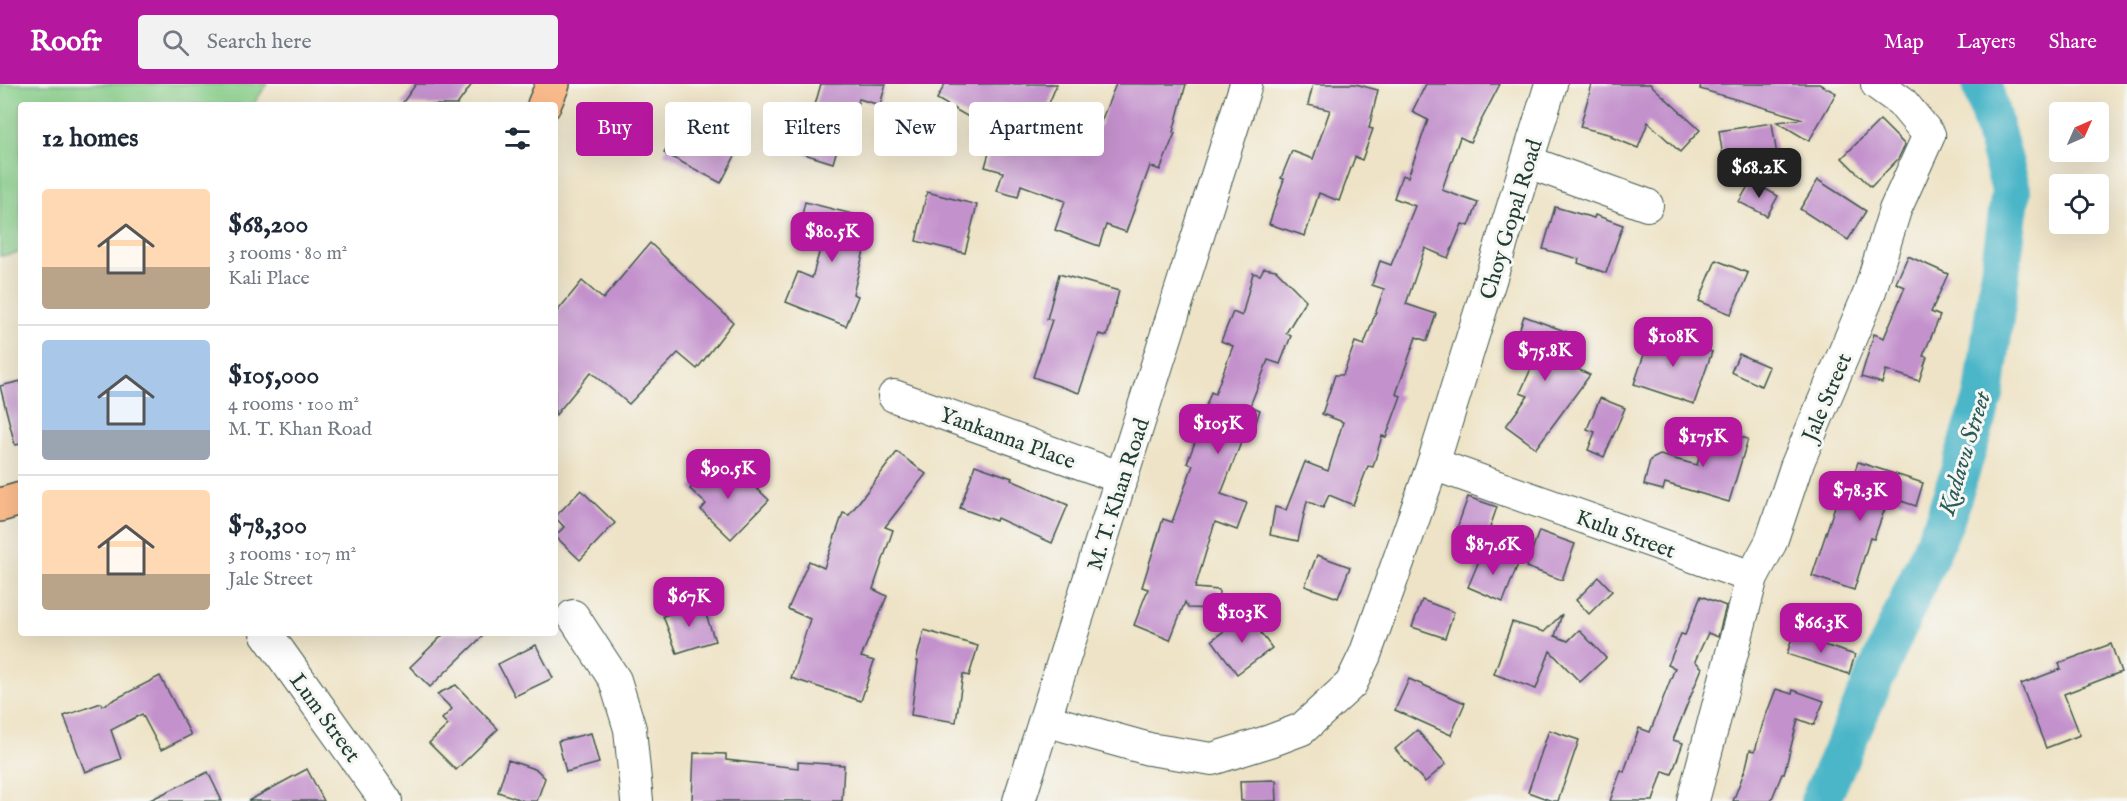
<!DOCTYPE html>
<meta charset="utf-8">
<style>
body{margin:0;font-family:"IM FELL English",serif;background:#f2f2f3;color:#1f2937;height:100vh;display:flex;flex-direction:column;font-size:22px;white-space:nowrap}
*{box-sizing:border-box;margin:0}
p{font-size:20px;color:#747a83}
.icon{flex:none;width:33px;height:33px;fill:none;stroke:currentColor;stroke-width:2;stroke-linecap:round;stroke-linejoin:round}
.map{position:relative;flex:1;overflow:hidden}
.drawer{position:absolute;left:18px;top:18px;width:540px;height:534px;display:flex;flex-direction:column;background:#fff;border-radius:6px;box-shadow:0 6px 24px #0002}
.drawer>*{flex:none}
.banner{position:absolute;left:576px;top:18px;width:570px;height:54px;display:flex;gap:12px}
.needle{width:39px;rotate:45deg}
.tools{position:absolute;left:2049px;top:18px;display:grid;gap:12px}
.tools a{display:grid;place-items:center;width:60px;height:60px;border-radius:6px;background:#fff;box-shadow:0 6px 24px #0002;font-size:30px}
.price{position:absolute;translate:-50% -51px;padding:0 14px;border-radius:12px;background:#b5179e;color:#fff;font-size:20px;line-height:39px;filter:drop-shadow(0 2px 3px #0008)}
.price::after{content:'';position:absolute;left:50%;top:36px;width:18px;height:14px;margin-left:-9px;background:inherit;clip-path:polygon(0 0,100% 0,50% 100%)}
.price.current{background:#222;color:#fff}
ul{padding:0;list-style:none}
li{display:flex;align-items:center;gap:18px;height:150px;padding:0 24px}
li+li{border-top:2px solid #e0e1e3}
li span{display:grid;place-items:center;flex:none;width:168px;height:120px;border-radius:6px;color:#555}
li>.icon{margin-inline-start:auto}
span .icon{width:72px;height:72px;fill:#fffc;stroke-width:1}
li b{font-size:26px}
h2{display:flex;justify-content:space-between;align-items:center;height:72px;padding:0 24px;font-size:26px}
.chip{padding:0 21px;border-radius:6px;background:#fff;box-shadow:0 6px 24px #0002;font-size:21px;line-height:54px}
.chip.current{background:#b5179e;color:#fff}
header{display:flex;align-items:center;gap:36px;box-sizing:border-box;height:84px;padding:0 30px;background:#b5179e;color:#fff}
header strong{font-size:28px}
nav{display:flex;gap:33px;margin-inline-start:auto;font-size:21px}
.search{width:420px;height:54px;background:#f2f2f3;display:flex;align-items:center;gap:15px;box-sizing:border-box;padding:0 21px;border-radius:6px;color:#747a83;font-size:22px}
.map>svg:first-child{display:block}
.green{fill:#88cf8a;stroke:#54865f;stroke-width:1.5}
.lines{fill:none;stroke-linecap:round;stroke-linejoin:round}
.river{stroke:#4bb6c8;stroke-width:40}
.building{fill:#c391cc}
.minor-casing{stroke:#3e564a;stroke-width:34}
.major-casing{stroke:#3e564a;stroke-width:36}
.minor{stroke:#fff;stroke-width:32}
.major{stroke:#fabb8c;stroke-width:33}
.labels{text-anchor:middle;stroke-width:6;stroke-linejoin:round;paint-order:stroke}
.street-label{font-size:22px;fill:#1f3d34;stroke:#f6f6f2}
.water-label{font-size:24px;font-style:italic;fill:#2a5b59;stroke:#f6f6f2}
</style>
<header>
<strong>Roofr</strong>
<div class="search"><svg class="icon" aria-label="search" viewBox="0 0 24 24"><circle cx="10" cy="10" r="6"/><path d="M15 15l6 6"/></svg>Search here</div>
<nav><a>Map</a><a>Layers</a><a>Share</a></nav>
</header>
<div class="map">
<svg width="2127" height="717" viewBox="0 0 2127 717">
<rect width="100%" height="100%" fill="#f6f6f2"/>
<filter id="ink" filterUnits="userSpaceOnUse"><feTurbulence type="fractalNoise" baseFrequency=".0167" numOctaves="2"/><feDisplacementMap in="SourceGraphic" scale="12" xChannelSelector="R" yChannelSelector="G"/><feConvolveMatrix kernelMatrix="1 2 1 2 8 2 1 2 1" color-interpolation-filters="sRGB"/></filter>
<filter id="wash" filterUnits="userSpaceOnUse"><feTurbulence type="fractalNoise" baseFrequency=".008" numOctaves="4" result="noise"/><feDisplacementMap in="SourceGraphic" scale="24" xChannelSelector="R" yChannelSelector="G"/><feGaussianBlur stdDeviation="1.35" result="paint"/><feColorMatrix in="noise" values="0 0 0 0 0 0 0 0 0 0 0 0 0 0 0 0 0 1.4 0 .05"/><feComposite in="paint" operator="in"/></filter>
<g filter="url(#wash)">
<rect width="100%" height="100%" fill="#eee3c6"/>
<!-- green -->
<polygon class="green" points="0,0 267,0 253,21 21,21 21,168 0,172"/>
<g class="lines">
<!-- river -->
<polyline class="river" points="1820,717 1945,435 1984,311 2011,106 1982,0"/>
</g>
<g id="blocks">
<!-- building -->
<g class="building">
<polygon points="416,0 472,0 457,21 401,21"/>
<polygon points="821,0 886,0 880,21 859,15 848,54 841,52 833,79 801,69"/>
<polygon points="945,0 1057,0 1038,46 1090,65 1116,0 1186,0 1173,48 1175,49 1160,86 1150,82 1126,148 1106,141 1099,162 1055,146 1065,117 1021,101 1018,113 997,107 1003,88 985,83 995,48 937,15"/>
<polygon points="1313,0 1355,0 1378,6 1369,44 1373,45 1362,76 1355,73 1339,117 1319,109 1305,152 1269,140 1284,95 1281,94 1292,67 1313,75 1330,26 1308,21"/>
<polygon points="1426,0 1500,0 1470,58 1460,53 1442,106 1478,119 1469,142 1462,140 1448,174 1425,164 1406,220 1436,230 1427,257 1416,253 1396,310 1401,312 1386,353 1382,352 1373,383 1368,382 1353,421 1329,411 1323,424 1307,417 1298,457 1270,451 1275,423 1286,426 1305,378 1328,387 1343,338 1322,330 1335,291 1343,291 1355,258 1364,261 1384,205 1372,201 1380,177 1391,181 1415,122 1394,114 1402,91 1408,93 1428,36 1412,28"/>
<polygon points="1592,0 1650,0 1700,46 1680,68 1648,38 1638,64 1611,53 1612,51 1580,43"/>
<polygon points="1701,0 1819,0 1836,9 1809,57 1777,38 1803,35 1700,5"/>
<polygon points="1880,36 1905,61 1898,75 1871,103 1842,74"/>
<polygon points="1772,39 1777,72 1724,80 1719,47"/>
<polygon points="712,43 742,58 721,99 664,69 674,49 702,64"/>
<polygon points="1818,96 1866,127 1848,156 1800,125"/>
<polygon points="1751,97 1778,112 1767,132 1739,118"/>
<polygon points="927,108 977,121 965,169 916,157"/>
<polygon points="805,118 872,135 853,210 858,212 846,242 786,218 798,188 812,194 823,155 798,148"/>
<polygon points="1555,123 1594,134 1595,131 1623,141 1606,189 1578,179 1579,175 1543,165"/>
<polygon points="650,159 733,238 697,285 678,269 629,320 591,288 555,332 555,230 582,197 603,215"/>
<polygon points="1908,172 1948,190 1931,228 1940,232 1923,272 1927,273 1919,297 1886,286 1882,299 1861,293 1874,250 1884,254 1905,203 1896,199"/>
<polygon points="1716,176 1748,189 1731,230 1699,217"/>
<polygon points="1264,184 1276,186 1306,216 1286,249 1291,252 1280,280 1268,276 1250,322 1260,326 1251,354 1244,351 1221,410 1247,419 1237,446 1215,438 1195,504 1219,506 1218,525 1188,524 1185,518 1170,556 1134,541 1148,505 1142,503 1163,435 1172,438 1193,381 1187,379 1203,337 1201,336 1211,308 1215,310 1233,262 1221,257 1233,228 1242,232 1253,189 1260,191"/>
<polygon points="1059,190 1119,207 1107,252 1099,250 1079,309 1033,293 1052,236 1047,235"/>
<polygon points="1524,232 1570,249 1561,277 1590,291 1536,364 1506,342 1528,312 1520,309 1540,265 1516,256"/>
<polygon points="1652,247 1712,268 1694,320 1634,300"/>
<polygon points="1739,270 1769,283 1761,302 1731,288"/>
<polygon points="21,297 21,360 15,361 0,302"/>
<polygon points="1600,314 1625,324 1604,373 1588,366 1595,348 1587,345"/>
<polygon points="1708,344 1748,355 1729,418 1665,399 1663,406 1644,401 1650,376 1660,371 1697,381"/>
<polygon points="897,368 926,390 885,443 893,446 873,505 887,512 861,573 874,577 861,617 791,594 810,535 788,525 809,477 824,484 843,429 849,431"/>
<polygon points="716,378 741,401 747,395 769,416 731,455 701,426 706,420 690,405"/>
<polygon points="1858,378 1923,399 1916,422 1889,413 1874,455 1870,454 1854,506 1812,492 1838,413 1845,416"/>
<polygon points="975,381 1012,394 1011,396 1068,421 1052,459 997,434 996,437 960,424"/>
<polygon points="581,406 615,439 580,476 555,452 564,443 555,433"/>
<polygon points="1468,413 1497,423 1486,455 1457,444"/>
<polygon points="1539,447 1575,460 1562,496 1526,483"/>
<polygon points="1484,465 1518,480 1503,518 1468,503"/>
<polygon points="1317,471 1350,483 1338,514 1305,502"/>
<polygon points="1599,493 1612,507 1589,530 1576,516"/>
<polygon points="1701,512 1726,522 1718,553 1708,549 1695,577 1702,584 1673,656 1683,659 1672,690 1663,687 1653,717 1610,717 1621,686 1624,688 1639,644 1650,648 1675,584 1668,581 1681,550 1685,551"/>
<polygon points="1422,516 1454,528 1445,554 1412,543"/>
<polygon points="702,519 715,557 677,569 663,532"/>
<polygon points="1247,530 1272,564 1237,590 1212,556"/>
<polygon points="1562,530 1555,552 1568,557 1579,546 1606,574 1580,598 1550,567 1536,605 1494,590 1512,538 1544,548"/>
<polygon points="924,546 978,562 969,592 963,590 956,638 911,631 918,577 916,577"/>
<polygon points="445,549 486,549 430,603 410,583"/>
<polygon points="1793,551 1855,571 1849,590 1787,570"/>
<polygon points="2111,560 2121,588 2064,610 2080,651 2046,664 2021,600 2061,585 2059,579"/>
<polygon points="536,561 553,594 515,612 498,580"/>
<polygon points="160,592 191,651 161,666 142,630 111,646 121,675 85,688 64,632 101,619 102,622"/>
<polygon points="1409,595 1465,619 1451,651 1395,626"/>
<polygon points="456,601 498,645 456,686 429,659 448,641 442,635 452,625 437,610"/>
<polygon points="1776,605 1792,610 1793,606 1824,617 1814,641 1798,635 1784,690 1782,690 1771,717 1733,717 1746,683 1750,666 1755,667 1763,639"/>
<polygon points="1417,646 1446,680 1425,698 1395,665"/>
<polygon points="1549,646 1579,656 1558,717 1552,717 1528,708"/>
<polygon points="591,649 599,679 566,688 558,657"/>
<polygon points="694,669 726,670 726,676 798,684 798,678 844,681 842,717 692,717"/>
<polygon points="508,676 537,686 545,694 537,717 524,717 498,708"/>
<polygon points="307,685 324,717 248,717"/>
<polygon points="208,688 222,717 148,717"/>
<polygon points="1276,696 1277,717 1241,717 1240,697"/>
</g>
</g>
</g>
<g filter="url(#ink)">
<use href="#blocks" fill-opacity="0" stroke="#3e564a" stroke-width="1.5"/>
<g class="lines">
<!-- minor casing -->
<g class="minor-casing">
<g id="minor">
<polyline points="1528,78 1647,121"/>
<polyline points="894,312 1122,394"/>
<polyline points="1433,380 1752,493"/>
<polyline points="573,532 615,596 630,645 637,717"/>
<polyline points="266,549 386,717"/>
<polyline points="1045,636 1149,665 1212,675 1270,657 1302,645 1351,600 1365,571 1433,380 1551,0"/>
<polyline points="1019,717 1246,0"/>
<polyline points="1693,717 1752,493 1771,458 1796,383 1869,210 1895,126 1929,51 1901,17 1877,0"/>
</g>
</g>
<!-- major casing -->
<g class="major-casing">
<g id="major">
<polyline points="544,21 553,0"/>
<polyline points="0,421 21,415"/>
</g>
</g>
<!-- minor -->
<use href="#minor" class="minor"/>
<!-- major -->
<use href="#major" class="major"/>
</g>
</g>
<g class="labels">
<!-- street labels -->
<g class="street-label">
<text transform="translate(1510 135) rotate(-73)" y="8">Choy Gopal Road</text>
<text transform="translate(1826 313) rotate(-67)" y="8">Jale Street</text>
<text transform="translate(1008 353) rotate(20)" y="8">Yankanna Place</text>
<text transform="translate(1117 410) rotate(-72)" y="8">M. T. Khan Road</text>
<text transform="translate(1626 449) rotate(20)" y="8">Kulu Street</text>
<text transform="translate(326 633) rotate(54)" y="8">Lum Street</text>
</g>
<!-- water labels -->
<g class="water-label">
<text transform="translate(1964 369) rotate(-73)" y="8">Kadavu Street</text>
</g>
</g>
</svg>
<div class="tools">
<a><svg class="needle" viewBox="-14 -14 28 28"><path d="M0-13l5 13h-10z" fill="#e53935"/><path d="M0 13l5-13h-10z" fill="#747a83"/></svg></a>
<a><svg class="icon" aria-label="locate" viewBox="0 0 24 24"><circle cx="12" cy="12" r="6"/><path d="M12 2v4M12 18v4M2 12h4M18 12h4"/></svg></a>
</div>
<b class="price current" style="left:1759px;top:115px">$68.2K</b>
<b class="price" style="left:832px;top:179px">$80.5K</b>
<b class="price" style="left:1673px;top:284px">$108K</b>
<b class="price" style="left:1545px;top:298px">$75.8K</b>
<b class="price" style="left:1218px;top:371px">$105K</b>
<b class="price" style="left:1703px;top:384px">$175K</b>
<b class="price" style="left:728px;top:416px">$90.5K</b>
<b class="price" style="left:1860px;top:438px">$78.3K</b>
<b class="price" style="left:1493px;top:492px">$87.6K</b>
<b class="price" style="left:689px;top:544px">$67K</b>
<b class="price" style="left:1242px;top:560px">$103K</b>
<b class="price" style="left:1821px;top:570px">$66.3K</b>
<div class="banner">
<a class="chip current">Buy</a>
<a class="chip">Rent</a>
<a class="chip">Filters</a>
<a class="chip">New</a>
<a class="chip">Apartment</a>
</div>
<section class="drawer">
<h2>12 homes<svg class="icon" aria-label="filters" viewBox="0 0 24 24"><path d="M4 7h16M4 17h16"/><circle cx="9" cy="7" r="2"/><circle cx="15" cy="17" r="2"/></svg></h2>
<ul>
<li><span style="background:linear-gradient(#ffd9b3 65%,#b9a48a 0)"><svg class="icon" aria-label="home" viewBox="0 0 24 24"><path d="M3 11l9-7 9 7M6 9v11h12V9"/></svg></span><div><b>$68,200</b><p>3 rooms · 80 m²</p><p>Kali Place</p></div></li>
<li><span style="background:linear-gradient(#a9c7e8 75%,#9aa5b1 0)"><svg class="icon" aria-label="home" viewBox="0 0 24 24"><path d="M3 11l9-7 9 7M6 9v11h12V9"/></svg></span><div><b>$105,000</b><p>4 rooms · 100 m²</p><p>M. T. Khan Road</p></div></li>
<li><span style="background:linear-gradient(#ffd9b3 70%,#b9a48a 0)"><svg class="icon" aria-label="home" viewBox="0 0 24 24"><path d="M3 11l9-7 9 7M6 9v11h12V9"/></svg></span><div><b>$78,300</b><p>3 rooms · 107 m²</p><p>Jale Street</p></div></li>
</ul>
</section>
</div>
